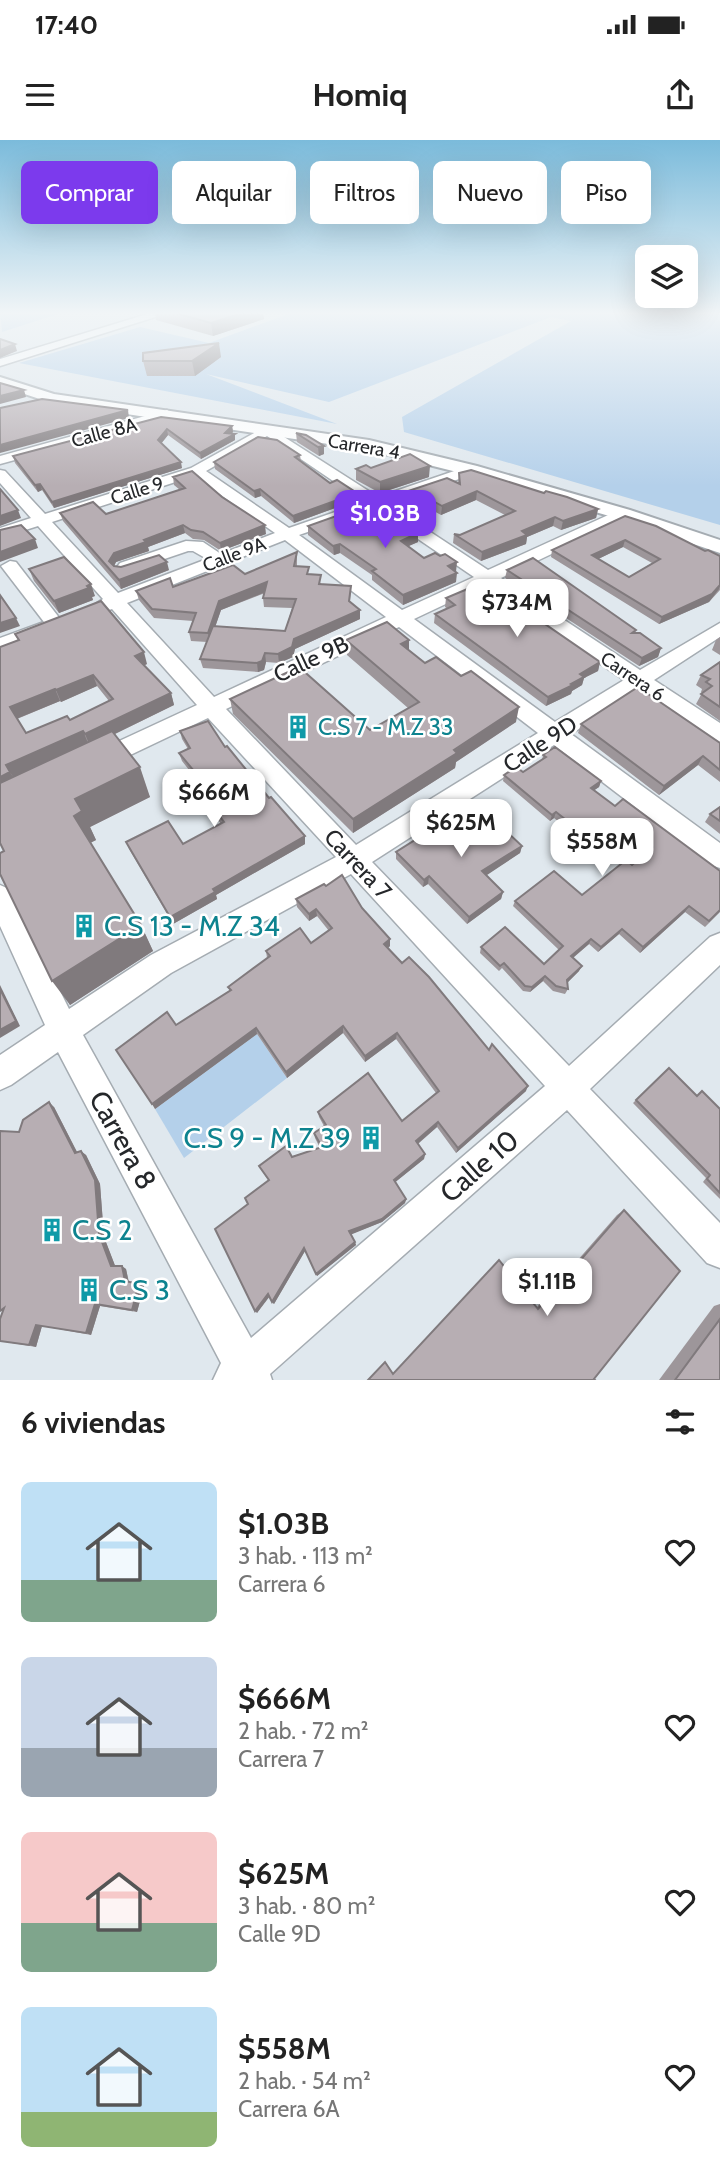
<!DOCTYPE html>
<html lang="es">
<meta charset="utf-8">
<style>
body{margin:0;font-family:Cabin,sans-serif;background:#f6f6f6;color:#222;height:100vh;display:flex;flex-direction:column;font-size:26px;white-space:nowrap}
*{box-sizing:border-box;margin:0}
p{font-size:23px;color:#767676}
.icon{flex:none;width:38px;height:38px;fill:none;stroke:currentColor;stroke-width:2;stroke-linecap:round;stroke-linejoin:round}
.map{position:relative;height:1240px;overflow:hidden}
.details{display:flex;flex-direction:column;background:#fff;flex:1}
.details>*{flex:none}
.banner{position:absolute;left:21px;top:21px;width:679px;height:63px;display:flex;gap:14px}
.fabs{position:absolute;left:635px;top:105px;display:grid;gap:14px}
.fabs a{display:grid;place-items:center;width:63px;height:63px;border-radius:10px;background:#fff;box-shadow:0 7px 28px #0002;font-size:35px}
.price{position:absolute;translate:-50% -60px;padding:0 16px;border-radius:14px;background:#fff;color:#222;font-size:23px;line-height:46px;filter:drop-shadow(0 2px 4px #0008)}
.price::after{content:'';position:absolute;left:50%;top:42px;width:21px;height:16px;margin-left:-10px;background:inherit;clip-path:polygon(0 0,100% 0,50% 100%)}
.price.current{background:#7c3aed;color:#fff}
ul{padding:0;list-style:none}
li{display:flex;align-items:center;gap:21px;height:175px;padding:0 21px}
li span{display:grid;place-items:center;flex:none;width:196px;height:140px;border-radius:10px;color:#555}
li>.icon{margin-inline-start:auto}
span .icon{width:84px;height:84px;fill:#fffc;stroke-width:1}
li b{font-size:30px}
h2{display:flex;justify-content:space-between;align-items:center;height:84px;padding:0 21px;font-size:30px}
.chip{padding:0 24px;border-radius:10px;background:#fff;box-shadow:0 7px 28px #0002;font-size:24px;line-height:63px}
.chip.current{background:#7c3aed;color:#fff}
.status{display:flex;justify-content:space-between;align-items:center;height:49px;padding:0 35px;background:#fff;direction:ltr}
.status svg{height:19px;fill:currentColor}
header{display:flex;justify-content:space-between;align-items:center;height:91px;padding:0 21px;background:#fff;font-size:32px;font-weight:700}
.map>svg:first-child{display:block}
.green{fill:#b4d0ea}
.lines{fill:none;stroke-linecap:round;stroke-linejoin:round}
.minor-casing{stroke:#a5acb2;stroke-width:3}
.major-casing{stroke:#a5acb2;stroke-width:4}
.minor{fill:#fff;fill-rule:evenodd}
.major{fill:#fff;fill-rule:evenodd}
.wall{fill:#9d969a;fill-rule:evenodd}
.shaded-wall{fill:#807a7d}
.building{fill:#b7aeb3;stroke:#807a7d;stroke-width:2;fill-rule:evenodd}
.labels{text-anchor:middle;stroke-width:5;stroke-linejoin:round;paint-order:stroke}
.far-street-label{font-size:19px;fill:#25272a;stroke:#fff}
.street-label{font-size:23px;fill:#25272a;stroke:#fff}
.culture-label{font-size:23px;fill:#0d838f;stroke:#fff;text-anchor:start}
.near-culture-label{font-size:28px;fill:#0d838f;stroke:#fff;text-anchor:start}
.near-street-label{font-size:28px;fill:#25272a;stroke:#fff}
</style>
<div class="status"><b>17:40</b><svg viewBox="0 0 49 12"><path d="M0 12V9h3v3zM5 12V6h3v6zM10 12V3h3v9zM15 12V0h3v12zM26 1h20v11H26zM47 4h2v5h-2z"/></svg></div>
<header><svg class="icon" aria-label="menu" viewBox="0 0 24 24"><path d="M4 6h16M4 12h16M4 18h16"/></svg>Homiq<svg class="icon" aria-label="share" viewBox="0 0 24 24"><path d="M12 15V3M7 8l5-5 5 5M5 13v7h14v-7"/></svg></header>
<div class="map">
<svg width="720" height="1240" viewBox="0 0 720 1240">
<rect width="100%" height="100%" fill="#e0e8ee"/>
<!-- green -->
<g class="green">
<polygon points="0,172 64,172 2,192"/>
<polygon points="294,172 720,172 720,385 404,292 402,277 571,181 551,177 329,262 206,234 337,284 19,223 140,187 209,203"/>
<polygon points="257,894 287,938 184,1018 155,969"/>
</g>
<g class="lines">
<!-- minor casing -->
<g class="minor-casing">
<g id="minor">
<polygon points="154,172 171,172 0,226 0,219"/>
<polygon points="167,270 173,274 172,277 0,324 0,316"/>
<path d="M 267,286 L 378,357 L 466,327 L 476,327 L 478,330 L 476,333 L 388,364 L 488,430 L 617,371 L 629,371 L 631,374 L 629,377 L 501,438 L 640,530 L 720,483 L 720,497 L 654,540 L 720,583 L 720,602 L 712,600 L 639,550 L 571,594 L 720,703 L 720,728 L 711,725 L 554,605 L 372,722 L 569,926 L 710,797 L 720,793 L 720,825 L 590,949 L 720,1083 L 720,1128 L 707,1123 L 567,970 L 270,1234 L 272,1240 L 213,1240 L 221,1223 L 58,912 L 11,945 L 0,950 L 0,915 L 45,885 L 0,786 L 0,745 L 9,749 L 69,869 L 151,815 L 336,717 L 208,578 L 105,627 L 97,629 L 89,627 L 86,621 L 89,615 L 197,565 L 112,469 L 100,473 L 94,471 L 91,467 L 103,459 L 38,386 L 0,398 L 0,388 L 31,378 L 0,343 L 0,330 L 5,331 L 45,374 L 191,328 ZM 267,296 L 364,362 L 289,388 L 206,331 ZM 194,336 L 275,393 L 221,414 L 203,402 L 186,401 L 120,423 L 117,427 L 126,432 L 188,411 L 193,411 L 207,419 L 118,453 L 52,382 ZM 374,369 L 474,437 L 402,470 L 299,395 ZM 285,400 L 386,477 L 214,557 L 127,463 ZM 486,445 L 624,540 L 555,582 L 414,479 ZM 399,487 L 538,593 L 356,705 L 226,569 ZM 351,734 L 545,946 L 251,1198 L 83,895 L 171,833 Z"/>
<polygon points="10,421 16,422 64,484 62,488 0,511 0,498 44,482 1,426"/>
</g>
</g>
<!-- major casing -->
<g class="major-casing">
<polygon id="major" points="0,237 54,254 369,300 477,326 630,370 720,400 720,413 616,378 465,334 369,310 52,263 0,246"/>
</g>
<!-- minor -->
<use href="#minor" class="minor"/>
<!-- major -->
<use href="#major" class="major"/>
</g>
<!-- wall -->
<g class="wall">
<polygon points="155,172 263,172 264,179 213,196 156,180"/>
<polygon points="221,217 195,236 147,236 143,221"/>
<polygon points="161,277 232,286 233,292 231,294 235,300 201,319 168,295 161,304 182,328 54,368 42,350 38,352 15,323 13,316"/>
<polygon points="296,293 324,306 324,314 319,316 297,302"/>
<polygon points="300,315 301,322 330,343 357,353 357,360 294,383 261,356 255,358 215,329 214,322"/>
<polygon points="371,328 429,337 380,353 356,340 356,329"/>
<polygon points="459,333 544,353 598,369 596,378 561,390 553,386 527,397 526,404 481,421 453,403 454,394 460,395 505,375 476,360 441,375 432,370 415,377 396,364 396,355 458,344"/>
<polygon points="173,337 222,357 266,394 221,411 204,400 193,399 185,393 148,407 149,411 116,422 114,426 169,430 121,449 63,381 60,373 106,374 180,350 174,345"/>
<path d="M 625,376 L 705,411 L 720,416 L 720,450 L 709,462 L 659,484 L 551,417 L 552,410 ZM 623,407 L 652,423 L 629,437 L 598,419 Z"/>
<polygon points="308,386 397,389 418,402 408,406 424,418 456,432 456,442 403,465 372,440 372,435 340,413 334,415 308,395"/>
<path d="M 297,412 L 297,426 L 322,444 L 351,446 L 350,462 L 360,479 L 295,509 L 293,517 L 279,523 L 266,522 L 264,530 L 258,532 L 203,528 L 200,519 L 207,502 L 191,501 L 189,492 L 193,481 L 154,478 L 139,460 L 136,451 L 173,447 L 245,434 ZM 265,453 L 263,458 L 264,467 L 292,468 L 285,491 L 215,487 L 221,470 Z"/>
<polygon points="29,429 95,456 92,457 93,460 59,473 34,441"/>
<polygon points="507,430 636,490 635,493 661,508 658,517 639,526 505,438"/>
<polygon points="446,458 600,522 598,531 584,538 582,545 572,551 571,554 546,566 434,483 435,474 448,469 445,467"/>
<path d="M 15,494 L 147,524 L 144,525 L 171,553 L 174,565 L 115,594 L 150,657 L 90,687 L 96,700 L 90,703 L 141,785 L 153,811 L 70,865 L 4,711 L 18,500 ZM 97,546 L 109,561 L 70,580 L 26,593 L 17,579 L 60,561 L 61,562 Z"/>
<polygon points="720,497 720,515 712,510 716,500"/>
<polygon points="346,500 409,500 409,510 425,523 516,582 456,622 455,628 353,693 233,574 230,559 370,590 408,568 347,515"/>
<polygon points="720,522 720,581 696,564 702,553 701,552 702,549 696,545 701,535"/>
<polygon points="581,584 720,603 720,642 698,625 659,655 578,593"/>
<polygon points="180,591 225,607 269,658 305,696 305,704 216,755 217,759 173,784 129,709 126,702 183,704 221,684 195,648 193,641 196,639 182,621 179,613 188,609 182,599"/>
<polygon points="543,615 601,641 599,647 594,650 615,666 720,731 720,772 705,787 685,772 640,813 619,794 598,812 589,804 573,818 579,831 567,843 568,849 565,854 553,851 543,841 530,852 523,851 502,828 499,831 480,813 481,807 544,824 559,810 513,766 515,761 582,755 632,725 647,712 616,689 592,708 554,678 550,681 503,641 504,635 523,632 542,620"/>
<polygon points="720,667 720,694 705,682 710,674"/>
<polygon points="431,680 522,706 520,713 486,735 503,752 501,759 467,784 428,744 423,747 396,719 396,712 432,689 430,688"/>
<polygon points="296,759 362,768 390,806 388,808 489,910 526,951 456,1013 437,987 418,1004 425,1014 424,1019 395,1042 406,1059 405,1063 382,1082 351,1094 356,1105 317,1136 305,1111 274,1164 269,1156 257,1173 248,1064 268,1040 259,1026 320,1008 315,998 314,993 324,986 319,977 318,972 402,981 436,953 396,899 365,922 343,893 287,938 257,894 155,969 176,885 230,851 228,847 267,818 266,811 311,803 329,791 317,776 309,781 297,767"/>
<polygon points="669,928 696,956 720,969 720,1059 703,1042 706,1038 633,963"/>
<polygon points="54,967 77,1012 86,1015 100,1044 104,1097 115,1126 126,1129 129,1142 144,1146 137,1172 100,1166 91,1195 42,1186 36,1207 0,1201"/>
<polygon points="624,1070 680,1131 392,1234 537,1167 617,1075"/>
<polygon points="720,1164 720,1240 659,1240 714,1166"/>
</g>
<!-- shaded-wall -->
<g class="shaded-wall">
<polygon points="245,172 263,172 264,179 213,196 211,183"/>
<polygon points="219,203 221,217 195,236 192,221"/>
<polygon points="15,204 17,211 0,218 0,210"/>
<polygon points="24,250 26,257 0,264 0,256"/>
<polygon points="128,270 129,278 0,313 0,305"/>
<polygon points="232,286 233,292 226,299 225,293"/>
<polygon points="167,289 168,295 159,306 158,300"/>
<polygon points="235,294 235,300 201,319 200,313"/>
<polygon points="324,306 324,314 319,316 318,307"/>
<polygon points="181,322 182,328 54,368 52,362"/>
<polygon points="430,326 429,337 380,353 380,342"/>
<polygon points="40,344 42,350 38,352 35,345"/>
<polygon points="260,349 261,356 255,358 254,351"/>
<polygon points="477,351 476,360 441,375 442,366"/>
<polygon points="357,353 357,360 294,383 293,376"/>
<polygon points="433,361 432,370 415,377 415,368"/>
<polygon points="598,369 596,378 561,390 563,381"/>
<polygon points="18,370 21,378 0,386 0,376"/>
<polygon points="555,377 553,386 527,397 526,404 481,421 482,412 522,391"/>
<polygon points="183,385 185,393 148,407 149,411 116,422 112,430 109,421 114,413 144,400"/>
<polygon points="265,385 266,394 221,411 220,403"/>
<polygon points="418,393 418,402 400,410 401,401"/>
<polygon points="35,399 38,408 0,422 0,412"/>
<polygon points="625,400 623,407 590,423 592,415"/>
<polygon points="340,404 340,413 334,415 333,406"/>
<polygon points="167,422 169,430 121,449 119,440"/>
<polygon points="457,422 456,432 448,426"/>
<polygon points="457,433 456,442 403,465 403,455"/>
<polygon points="267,442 268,451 221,470 210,502 208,493 219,461"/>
<polygon points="91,444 95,456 92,457 93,460 59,473 54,461"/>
<polygon points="720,445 719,449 709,462 659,484 662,477"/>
<polygon points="360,470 360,479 295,509 293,517 279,523 278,514 294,499"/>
<polygon points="16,478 20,486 0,493 0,483"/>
<polygon points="409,500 409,515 401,504"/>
<polygon points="661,508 658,517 639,526 642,518"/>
<polygon points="144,512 147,524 139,528 135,516"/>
<polygon points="265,513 266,522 264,530 258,532 257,523"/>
<polygon points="600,522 598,531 584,538 582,545 572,551 571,554 546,566 548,557 580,534"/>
<polygon points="93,535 97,546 61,562 56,550"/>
<polygon points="55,549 60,561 16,579 10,567"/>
<polygon points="171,553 174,565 90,606 85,594"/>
<polygon points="519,567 516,582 456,622 455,628 353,693 353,679"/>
<polygon points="83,591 88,603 13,637 6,625"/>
<polygon points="703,616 698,625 659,655 664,646"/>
<polygon points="140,627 150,657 90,687 96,700 88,704 74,676 75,659"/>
<polygon points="10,632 17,644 0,652 0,637"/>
<polygon points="601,641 599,647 589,654 591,648"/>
<polygon points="556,672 554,678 550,681 552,675"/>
<polygon points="618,683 616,689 592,708 594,702"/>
<polygon points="305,696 305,704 216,755 217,759 173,784 170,777 213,749"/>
<polygon points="522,706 520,713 481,739 482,731"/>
<polygon points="429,736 428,744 423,747 424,740"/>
<polygon points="503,752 501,759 467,784 469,777"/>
<polygon points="689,766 685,772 640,813 643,807"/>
<polygon points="316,769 317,776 309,781 309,774"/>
<polygon points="141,785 153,811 70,865 52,841"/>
<polygon points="622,789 619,794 598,812 601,807"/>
<polygon points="390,799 390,806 384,811 384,804"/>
<polygon points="591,799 589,804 569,821 571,816"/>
<polygon points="582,826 579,831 565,845 567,840"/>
<polygon points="545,836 543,841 530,852 532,847"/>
<polygon points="0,845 20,886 0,898"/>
<polygon points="343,886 343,893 287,938 286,932"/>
<polygon points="256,888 257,894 155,969 152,964"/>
<polygon points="397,893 396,899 365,922 365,916"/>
<polygon points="528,946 526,951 456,1013 458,1008"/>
<polygon points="49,962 54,967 80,1018 75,1013"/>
<polygon points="438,982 437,987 415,1006 416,1001"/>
<polygon points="81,1011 86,1015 100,1044 104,1097 116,1128 111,1126 99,1094"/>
<polygon points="425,1014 424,1019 393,1044 394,1040"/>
<polygon points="406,1059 405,1063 382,1082 350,1095 349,1091"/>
<polygon points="355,1102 356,1105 317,1136 316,1134"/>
<polygon points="304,1108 305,1111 274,1164 272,1162"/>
<polygon points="122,1126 126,1129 129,1144 125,1141"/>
<polygon points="139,1144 144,1146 137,1172 132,1170"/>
<polygon points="268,1154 270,1156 257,1173 255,1171"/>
<polygon points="95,1164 100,1166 91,1195 86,1193"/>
<polygon points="36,1185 42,1186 36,1207 29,1205"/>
</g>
<!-- building -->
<g class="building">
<polygon points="172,172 245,172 211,183"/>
<polygon points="0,199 15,204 0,210"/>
<polygon points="219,203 192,221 143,221 143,213"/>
<polygon points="0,243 24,250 0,256"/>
<polygon points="42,259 128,270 0,305 0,268"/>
<polygon points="161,277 232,286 225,293 235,294 200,313 167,289 158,300 181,322 52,362 40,344 35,345 13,316"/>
<polygon points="296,293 306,295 324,306 318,307"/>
<polygon points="258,297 277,300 300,315 295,317 330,343 337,340 357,353 293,376 260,349 254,351 214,322"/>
<polygon points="410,314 430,326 380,342 356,329 366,325 371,328"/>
<polygon points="471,330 544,353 546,351 567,357 598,369 563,381 555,377 522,391 527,395 482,412 454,394 460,395 515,371 477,351 442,366 433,361 415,368 396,355 447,338 460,344 459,333"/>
<polygon points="192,331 222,357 265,385 220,403 203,392 191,390 183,385 144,400 146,402 114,413 109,421 114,426 121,427 159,415 167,422 119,440 60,373 93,362 106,374 185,348 173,337"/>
<polygon points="0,349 18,370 0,376"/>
<polygon points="353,370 374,372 397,389 418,393 401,401 424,418 435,413 440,416 445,414 457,422 448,426 457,433 403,455 372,431 376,429 340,404 333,406 308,386"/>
<path d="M 625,376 L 656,386 L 705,411 L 708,410 L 720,416 L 720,445 L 712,454 L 662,477 L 552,410 ZM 625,400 L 660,419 L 629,437 L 592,415 Z"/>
<polygon points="21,385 35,399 0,412 0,390"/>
<polygon points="297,412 294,426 309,427 307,434 321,435 319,444 351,446 349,461 360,470 294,499 292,507 278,514 265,513 262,521 257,523 200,519 213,486 285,491 296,459 263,458 267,442 219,461 208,493 189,492 196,473 152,469 136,451 170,438 173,447 233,425 245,434"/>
<polygon points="64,417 91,444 87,446 89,448 54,461 29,429"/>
<polygon points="533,418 636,490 632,493 640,493 661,508 642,518 507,430"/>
<polygon points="484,442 600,522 580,534 584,537 571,544 573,545 548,557 435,474 455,465 446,458"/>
<polygon points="0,455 16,478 0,483"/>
<path d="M 101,461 L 144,512 L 135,516 L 171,553 L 85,594 L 83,591 L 6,625 L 10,632 L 0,637 L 0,507 L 19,500 L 15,494 ZM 93,535 L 113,559 L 70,580 L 67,576 L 26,593 L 10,567 L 55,549 L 56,550 Z"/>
<polygon points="387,482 409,500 401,504 425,523 436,517 461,536 471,531 519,567 454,610 457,613 353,679 230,559 299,527 370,590 419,562 346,500"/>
<polygon points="720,522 720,567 701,554 712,546 706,542 710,539 701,535"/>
<polygon points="638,547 720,603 720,630 703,616 664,646 581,584"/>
<polygon points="208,581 225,607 227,606 269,658 271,657 305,696 213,749 215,752 170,777 126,702 168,681 183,704 224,682 193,641 199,637 179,613 190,608 180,591"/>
<polygon points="112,591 140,627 75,659 82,671 74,676 141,785 52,841 0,734 0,713 4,711 0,703 0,643"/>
<polygon points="555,607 601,641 591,648 615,666 623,659 720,731 720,770 709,781 689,766 643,807 622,789 601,807 591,799 571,816 582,826 567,840 568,849 556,846 545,836 532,847 525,846 504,823 500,826 481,807 505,787 544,824 563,806 515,761 554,731 582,755 626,720 632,725 652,707 618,683 594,702 556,672 552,675 504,635 516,627 523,632 546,617 543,615"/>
<polygon points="720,667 720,681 710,674"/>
<polygon points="447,670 470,690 491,677 522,706 482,731 503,752 469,777 429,736 424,740 396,712 437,686 431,680"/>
<polygon points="342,735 362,768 390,799 384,804 402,823 409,817 429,837 489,910 492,904 528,946 458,1008 438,982 416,1001 425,1014 394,1040 406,1059 382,1079 349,1091 355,1102 316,1134 304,1108 272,1162 268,1154 255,1171 215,1089 248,1064 245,1058 269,1040 259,1026 286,1006 292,1017 322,1007 314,993 326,985 318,972 368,933 402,981 439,951 397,893 365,916 343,886 286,932 256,888 152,964 116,910 167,872 176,885 231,850 228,847 270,816 266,811 300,788 311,803 332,788 316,769 309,774 296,759 324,744 326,746"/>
<polygon points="0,849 16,881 0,890"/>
<polygon points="669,928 697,956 702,951 720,969 720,1053 707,1039 710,1035 636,960"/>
<polygon points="49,962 75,1013 81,1011 95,1040 99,1094 111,1126 122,1126 125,1141 139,1144 132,1170 95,1164 86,1193 36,1185 29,1205 0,1201 0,1179 4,1168 0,1171 0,991 19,992 23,980"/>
<polygon points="624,1070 680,1131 594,1239 595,1240 368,1240 385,1222 393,1234 499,1120 538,1169"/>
<polygon points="720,1179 720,1240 675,1240"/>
</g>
<!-- sky -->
<linearGradient id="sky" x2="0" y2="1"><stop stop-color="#7bbbdb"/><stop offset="0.5" stop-color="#f1f5f7"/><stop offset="1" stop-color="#f1f5f7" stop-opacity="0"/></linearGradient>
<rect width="720" height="346" fill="url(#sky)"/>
<!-- icons -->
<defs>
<g id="building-bare" transform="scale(1.89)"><path d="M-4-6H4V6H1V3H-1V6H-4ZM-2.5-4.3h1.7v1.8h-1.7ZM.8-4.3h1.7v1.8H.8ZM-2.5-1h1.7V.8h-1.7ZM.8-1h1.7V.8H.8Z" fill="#0f9aa8" stroke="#fff" stroke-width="2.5" paint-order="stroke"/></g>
</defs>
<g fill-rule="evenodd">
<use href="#building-bare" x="298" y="587"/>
<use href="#building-bare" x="84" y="786"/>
<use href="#building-bare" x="371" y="998"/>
<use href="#building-bare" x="52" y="1090"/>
<use href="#building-bare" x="89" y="1150"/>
</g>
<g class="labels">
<!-- far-street labels -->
<g class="far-street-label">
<text transform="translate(104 292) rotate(-15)" y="7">Calle 8A</text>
<text transform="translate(364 306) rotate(10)" y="7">Carrera 4</text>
<text transform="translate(137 350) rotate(-17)" y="7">Calle 9</text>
<text transform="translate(234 414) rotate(-21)" y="7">Calle 9A</text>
<text transform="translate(633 536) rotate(34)" y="7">Carrera 6</text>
</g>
<!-- street labels -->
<g class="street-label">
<text transform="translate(311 519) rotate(-25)" y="8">Calle 9B</text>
<text transform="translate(540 604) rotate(-33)" y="8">Calle 9D</text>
<text transform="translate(358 724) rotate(47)" y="8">Carrera 7</text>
</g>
<!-- culture labels -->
<g class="culture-label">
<text x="318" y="595">C.S 7 - M.Z 33</text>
</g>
<!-- near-culture labels -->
<g class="near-culture-label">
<text x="104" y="796">C.S 13 - M.Z 34</text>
<text x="351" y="1008" text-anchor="end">C.S 9 - M.Z 39</text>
<text x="72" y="1100">C.S 2</text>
<text x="109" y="1160">C.S 3</text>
</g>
<!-- near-street labels -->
<g class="near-street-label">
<text transform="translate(123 1000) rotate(61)" y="10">Carrera 8</text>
<text transform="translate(479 1026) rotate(-41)" y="10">Calle 10</text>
</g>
</g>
</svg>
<div class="fabs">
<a><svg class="icon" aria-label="layers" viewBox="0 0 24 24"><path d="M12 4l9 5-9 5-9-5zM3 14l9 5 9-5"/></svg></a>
</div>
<b class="price current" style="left:385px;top:410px">$1.03B</b>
<b class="price" style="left:517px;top:499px">$734M</b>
<b class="price" style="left:214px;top:689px">$666M</b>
<b class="price" style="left:461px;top:719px">$625M</b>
<b class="price" style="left:602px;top:738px">$558M</b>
<b class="price" style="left:547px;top:1178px">$1.11B</b>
<div class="banner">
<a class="chip current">Comprar</a>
<a class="chip">Alquilar</a>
<a class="chip">Filtros</a>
<a class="chip">Nuevo</a>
<a class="chip">Piso</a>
</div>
</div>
<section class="details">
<h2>6 viviendas<svg class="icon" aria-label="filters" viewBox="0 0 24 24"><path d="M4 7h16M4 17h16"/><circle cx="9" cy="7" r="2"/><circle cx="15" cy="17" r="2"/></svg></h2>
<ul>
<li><span style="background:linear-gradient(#bfe0f5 70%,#7fa58c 0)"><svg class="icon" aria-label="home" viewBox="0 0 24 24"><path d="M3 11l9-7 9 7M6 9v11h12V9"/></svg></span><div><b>$1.03B</b><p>3 hab. · 113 m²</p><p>Carrera 6</p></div><svg class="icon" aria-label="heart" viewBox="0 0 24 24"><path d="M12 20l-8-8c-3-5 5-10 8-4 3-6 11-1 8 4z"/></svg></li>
<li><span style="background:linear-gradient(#c9d6e8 65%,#9aa5b1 0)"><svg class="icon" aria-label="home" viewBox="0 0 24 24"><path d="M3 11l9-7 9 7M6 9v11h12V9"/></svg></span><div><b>$666M</b><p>2 hab. · 72 m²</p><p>Carrera 7</p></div><svg class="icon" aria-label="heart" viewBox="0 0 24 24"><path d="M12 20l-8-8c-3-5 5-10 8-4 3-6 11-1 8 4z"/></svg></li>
<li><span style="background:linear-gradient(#f6c9c9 65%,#7fa58c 0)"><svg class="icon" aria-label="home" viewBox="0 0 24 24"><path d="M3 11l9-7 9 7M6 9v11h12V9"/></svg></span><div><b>$625M</b><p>3 hab. · 80 m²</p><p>Calle 9D</p></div><svg class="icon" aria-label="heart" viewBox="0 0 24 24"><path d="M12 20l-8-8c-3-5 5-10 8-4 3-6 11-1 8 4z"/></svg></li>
<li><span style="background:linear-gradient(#bfe0f5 75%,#8fb573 0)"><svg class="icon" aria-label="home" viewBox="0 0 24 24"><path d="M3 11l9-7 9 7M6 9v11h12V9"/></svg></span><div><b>$558M</b><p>2 hab. · 54 m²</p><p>Carrera 6A</p></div><svg class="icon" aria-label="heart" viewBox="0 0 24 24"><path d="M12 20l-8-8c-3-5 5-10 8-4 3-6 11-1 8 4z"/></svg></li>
</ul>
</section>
